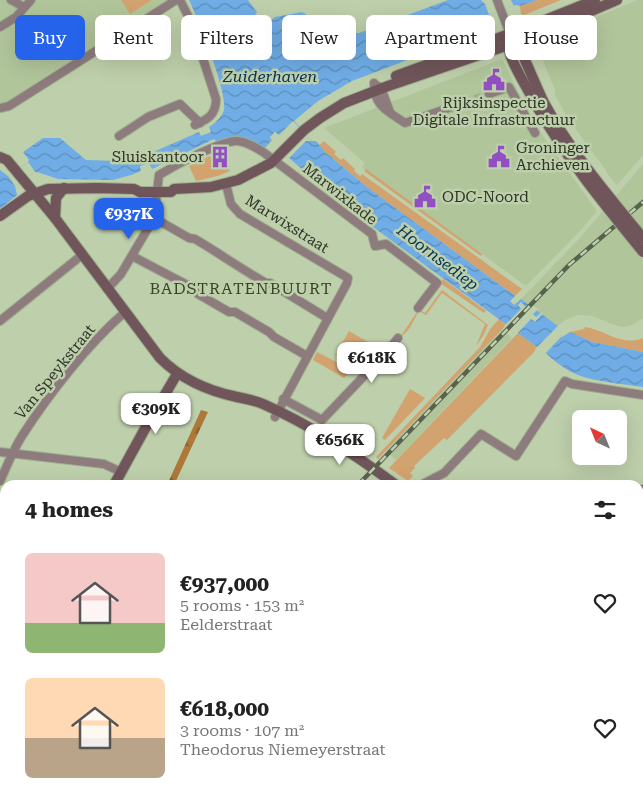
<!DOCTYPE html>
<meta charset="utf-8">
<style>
body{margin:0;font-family:"Roboto Serif",serif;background:#f2f2f2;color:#222;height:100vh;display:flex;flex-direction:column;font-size:19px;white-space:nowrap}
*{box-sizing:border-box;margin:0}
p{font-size:16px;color:#767676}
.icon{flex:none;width:28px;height:28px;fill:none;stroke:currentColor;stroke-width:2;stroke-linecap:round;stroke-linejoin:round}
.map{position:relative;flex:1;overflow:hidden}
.panel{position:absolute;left:0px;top:480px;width:644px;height:321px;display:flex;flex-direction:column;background:#fff;border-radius:15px 15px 0 0;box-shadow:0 5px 20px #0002}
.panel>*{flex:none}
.guide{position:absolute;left:15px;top:15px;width:614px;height:45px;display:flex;gap:10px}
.needle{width:32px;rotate:317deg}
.fabs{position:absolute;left:572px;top:410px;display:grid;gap:10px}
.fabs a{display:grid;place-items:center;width:55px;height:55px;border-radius:8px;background:#fff;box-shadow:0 5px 20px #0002;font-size:25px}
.price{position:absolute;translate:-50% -42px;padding:0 11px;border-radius:10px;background:#fff;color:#222;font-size:16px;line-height:32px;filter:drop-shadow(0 1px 2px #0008)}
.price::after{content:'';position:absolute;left:50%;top:30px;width:15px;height:11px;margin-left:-8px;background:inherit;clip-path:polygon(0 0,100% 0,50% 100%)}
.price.current{background:#2563eb;color:#fff}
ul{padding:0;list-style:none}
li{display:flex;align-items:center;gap:15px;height:125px;padding:0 25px}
li span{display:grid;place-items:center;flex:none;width:140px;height:100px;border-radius:8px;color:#555}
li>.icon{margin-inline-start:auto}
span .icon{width:60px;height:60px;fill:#fffc;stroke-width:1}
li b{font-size:21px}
h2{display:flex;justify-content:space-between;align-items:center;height:60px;padding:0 25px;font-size:21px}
.pill{padding:0 18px;border-radius:8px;background:#fff;box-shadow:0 5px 20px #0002;font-size:18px;line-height:45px}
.pill.current{background:#2563eb;color:#fff}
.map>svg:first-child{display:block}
.built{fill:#b1c59b}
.green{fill:#d3a36f}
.forest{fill:url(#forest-firs)}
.water{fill:url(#water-waves)}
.pier{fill:#becfab}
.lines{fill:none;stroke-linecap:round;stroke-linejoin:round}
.street-tunnel{stroke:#a1b091;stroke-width:8;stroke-dasharray:8 4;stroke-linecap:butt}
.street-casing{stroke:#9ead8e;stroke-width:10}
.secondary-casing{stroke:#9ead8e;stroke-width:12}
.street{stroke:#8d7b7d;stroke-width:8}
.secondary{stroke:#70565a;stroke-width:10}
.rail-casing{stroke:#58624d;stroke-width:4.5}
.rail{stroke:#becfab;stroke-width:2.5;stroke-dasharray:8;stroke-linecap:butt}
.secondary-bridge-casing{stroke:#9ead8e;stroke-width:12;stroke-linecap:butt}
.secondary-bridge{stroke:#70565a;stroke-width:10}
.labels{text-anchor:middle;stroke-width:5;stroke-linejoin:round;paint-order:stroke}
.poi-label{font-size:15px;fill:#2e3527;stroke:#becfab;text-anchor:start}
.street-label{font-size:15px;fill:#2e3527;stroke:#becfab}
.water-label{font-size:16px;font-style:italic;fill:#023256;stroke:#becfab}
.neighbourhood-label{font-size:16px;letter-spacing:1px;fill:#384527;stroke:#becfab}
</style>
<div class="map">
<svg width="643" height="801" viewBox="0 0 643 801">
<defs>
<pattern id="forest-firs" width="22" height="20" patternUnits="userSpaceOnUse" patternTransform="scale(1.25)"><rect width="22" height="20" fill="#ae7838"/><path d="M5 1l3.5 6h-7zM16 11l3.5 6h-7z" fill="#8e632f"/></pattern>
<pattern id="water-waves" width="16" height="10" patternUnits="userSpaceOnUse" patternTransform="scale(1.25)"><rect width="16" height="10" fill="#70ade6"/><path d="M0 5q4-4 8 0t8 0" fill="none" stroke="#5c8eba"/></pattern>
</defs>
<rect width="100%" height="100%" fill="#becfab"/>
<!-- built -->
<g class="built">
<polygon points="0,0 168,0 0,109"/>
<polygon points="637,0 643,0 643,155 617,185 606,172 606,170 589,148 566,115 555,95 555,90 543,61 537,42"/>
<polygon points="502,59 527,109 547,142 597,211 579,232 526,286 362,167 365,163 324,128"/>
<polygon points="643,164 643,318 634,324 623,327 618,326 592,316 578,315 565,320 558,326 521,299 579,239"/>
<polygon points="502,328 512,338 396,460 385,450"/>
</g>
<!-- green -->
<g class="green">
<polygon points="121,0 152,0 130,14"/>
<polygon points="537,0 561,0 524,15 521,14 520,6"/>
<polygon points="324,141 336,152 334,154 341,160 343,158 355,169 354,171 360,176 362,174 522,289 515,296 367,187 325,152 319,145"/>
<polygon points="210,156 214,165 225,160 230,171 218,176 196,181 189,166"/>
<polygon points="366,169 482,254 481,256 364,171"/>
<polygon points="443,279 486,311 484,313 440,283"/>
<polygon points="442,290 488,325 483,336 476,346 485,324 442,293 426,315 419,311 409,329 399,339 419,309 425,313"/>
<polygon points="499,319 506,325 378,459 376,457 480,347 491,328"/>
<path d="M 585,327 C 606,330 621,347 643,338 L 643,352 L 593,342 L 570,332 L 584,329 Z"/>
<polygon points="349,331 375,346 355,366 335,355"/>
<polygon points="518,333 537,347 534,352 447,440 444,438 414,466 415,468 410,473 413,476 408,481 389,468"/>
<polygon points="317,352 352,370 344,378 313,360"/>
<polygon points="410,389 425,398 385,440 382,438"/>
<polygon points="643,672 643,801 590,801 592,796 639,796 639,683"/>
<polygon points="5,744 5,796 31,796 26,801 0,801 0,755"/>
<polygon points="451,796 515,796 514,801 460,801"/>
</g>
<!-- forest -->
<polygon class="forest" points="201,410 208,412 174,485 167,485"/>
<!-- water -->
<path class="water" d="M 189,0 L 248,0 L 257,12 L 255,15 L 264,26 L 275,17 L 302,12 L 339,34 L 347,35 L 359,33 L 448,0 L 537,0 L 520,6 L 516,5 L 489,15 L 487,17 L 491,26 L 489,29 L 352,81 L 318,101 L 294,121 L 312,141 L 316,141 L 325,152 L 367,187 L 515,296 L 510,301 L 514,305 L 521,299 L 558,326 L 555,329 L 562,337 L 570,332 L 593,342 L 643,352 L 643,387 C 623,384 597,382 578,375 C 563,369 549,357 539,346 L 537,347 L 343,205 L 289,158 L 295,152 L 275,132 L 270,137 L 272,140 L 265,148 C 247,137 237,133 217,142 L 214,139 L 152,169 L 149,163 L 140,166 L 141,171 L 131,175 L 113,180 L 58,179 L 37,172 L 33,173 L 15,186 L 17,195 L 0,209 L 0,170 L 8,176 L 28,162 L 29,160 L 23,152 L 43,138 L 60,138 L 86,160 L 118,161 L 137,159 L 199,132 L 201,136 L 211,132 L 209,127 C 215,123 222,117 224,110 C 228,93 198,18 189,0 Z"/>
<!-- pier -->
<g class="pier">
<polygon points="481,0 511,0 514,6 489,15 485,4"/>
<polygon points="293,121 312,141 306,141 289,158 287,156 292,152 275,136 273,138 274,142 270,138 275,132 279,135"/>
<polygon points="28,162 36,173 33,173 15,186 8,176"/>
<polygon points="521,302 526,307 530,303 538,309 533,314 536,317 542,312 543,313 535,322 531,319 516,335 504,326 521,309 518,305"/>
<polygon points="560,324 561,326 558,329 563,334 567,330 569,332 561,337 544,355 538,349 535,349"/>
</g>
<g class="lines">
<!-- street-tunnel -->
<polyline class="street-tunnel" points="463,103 489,94"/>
<!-- street casing -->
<g class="street-casing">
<g id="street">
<polyline points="11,0 24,7"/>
<path d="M 180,0 L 191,22 L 216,99 C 216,115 208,119 195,125"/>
<polyline points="497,0 510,34"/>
<polyline points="0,27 16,17 31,0"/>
<path d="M 374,83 C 374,107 388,111 405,123 L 463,103"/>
<polyline points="378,86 381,88 390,112"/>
<polyline points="489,94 509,87 535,133"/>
<polyline points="0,108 9,106 176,0"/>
<polyline points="119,136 148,117 180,104 200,123"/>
<polyline points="226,184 231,204 240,214 348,278 347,283 275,417"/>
<path d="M 154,218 L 189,238 L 195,239 C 219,253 241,269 266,283 L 270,283 L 327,318"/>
<polyline points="132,256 193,288 198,294 229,312 235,312 269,332 274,337 307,356"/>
<path d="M 107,289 L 121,274 L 154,218 L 159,175 C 174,166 221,140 238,141 C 247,142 255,147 263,152 L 372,234 L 375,246 L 386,244 L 437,283 L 418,308"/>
<polyline points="0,321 82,255"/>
<polyline points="283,399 322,420 386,353 398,338"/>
<polyline points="0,452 104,464 121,472"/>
<path d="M 0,481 C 7,466 13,450 22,436 C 49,394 87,345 125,312"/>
<polyline points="421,485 444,473 481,434 516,456 565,381 572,384 643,395"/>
<polyline points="639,496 643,489"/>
<polyline points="639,510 643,513"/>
<polyline points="639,572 643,565"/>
<polyline points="639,665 643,658"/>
<polyline points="0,685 5,687"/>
<polyline points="171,801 173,796"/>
<polyline points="276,801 279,796"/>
<polyline points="421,801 423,796"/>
<polyline points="576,801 578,796"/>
</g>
</g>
<!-- secondary casing -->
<g class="secondary-casing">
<g id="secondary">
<polyline points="512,37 517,42 543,101"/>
<path d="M 508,40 C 505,55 529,90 536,105"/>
<path d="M 396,76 C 463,52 529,27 595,0"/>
<path d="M 0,157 L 7,160 L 55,218 L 160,358 C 181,379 208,391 237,397 C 246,399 254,400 263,404 C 311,425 354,454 396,485"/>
<polyline points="0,216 28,196 48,189 97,188 134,189 140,192 171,192 174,189 211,187 238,180 271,163 304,130 320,118 344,103 388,86 526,39 617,0"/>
<polyline points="55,218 56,198 64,188"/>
<polyline points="114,485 147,425 177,374"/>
<polyline points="639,634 643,637"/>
<polyline points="0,725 5,714"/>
</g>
</g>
<!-- street -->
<use href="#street" class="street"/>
<!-- secondary -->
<use href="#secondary" class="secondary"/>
<!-- rail casing -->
<g class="rail-casing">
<g id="rail">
<polyline points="358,485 569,265 643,202"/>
<polyline points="60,801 65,796"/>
</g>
</g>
<!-- rail -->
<use href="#rail" class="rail"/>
<!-- secondary-bridge casing -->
<g class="secondary-bridge-casing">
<g id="secondary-bridge">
<path d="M 543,101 C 570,151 607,194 643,238"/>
<path d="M 536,105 C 567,159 604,204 643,252"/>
</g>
</g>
<!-- secondary-bridge -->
<use href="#secondary-bridge" class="secondary-bridge"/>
</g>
<!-- icons -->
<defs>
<g id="civic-bare" transform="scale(1.725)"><path d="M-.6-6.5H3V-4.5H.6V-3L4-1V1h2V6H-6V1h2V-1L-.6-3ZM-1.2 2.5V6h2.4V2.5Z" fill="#924fc3" stroke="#becfab" stroke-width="2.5" paint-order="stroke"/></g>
<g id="building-bare" transform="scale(1.725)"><path d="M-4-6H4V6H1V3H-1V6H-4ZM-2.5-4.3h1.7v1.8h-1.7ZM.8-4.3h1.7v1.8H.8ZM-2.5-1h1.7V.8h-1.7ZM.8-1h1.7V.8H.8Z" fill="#924fc3" stroke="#becfab" stroke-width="2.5" paint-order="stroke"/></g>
</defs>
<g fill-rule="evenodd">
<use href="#civic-bare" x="494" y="80"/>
<use href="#building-bare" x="220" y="157"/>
<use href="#civic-bare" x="499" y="157"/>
<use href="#civic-bare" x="425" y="197"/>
</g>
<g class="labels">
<!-- poi labels -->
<g class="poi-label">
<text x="494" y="108" text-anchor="middle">Rijksinspectie<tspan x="494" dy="17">Digitale Infrastructuur</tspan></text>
<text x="516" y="153">Groninger<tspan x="516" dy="17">Archieven</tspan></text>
<text x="204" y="162" text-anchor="end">Sluiskantoor</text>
<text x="442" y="202">ODC-Noord</text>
</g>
<!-- street labels -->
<g class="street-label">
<text transform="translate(340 194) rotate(38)" y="5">Marwixkade</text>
<text transform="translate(287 224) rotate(32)" y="5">Marwixstraat</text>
<text transform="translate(55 372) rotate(-51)" y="5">Van Speykstraat</text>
</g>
<!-- water labels -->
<g class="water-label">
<text x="270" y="82">Zuiderhaven</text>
<text transform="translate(438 257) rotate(37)" y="6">Hoornsediep</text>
</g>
<!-- neighbourhood labels -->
<g class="neighbourhood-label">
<text x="241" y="294">BADSTRATENBUURT</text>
</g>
</g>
</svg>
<div class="fabs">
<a><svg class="needle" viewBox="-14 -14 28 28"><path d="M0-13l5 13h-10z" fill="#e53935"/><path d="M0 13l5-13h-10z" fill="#767676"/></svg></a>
</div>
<b class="price current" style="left:129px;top:240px">€937K</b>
<b class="price" style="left:372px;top:384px">€618K</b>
<b class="price" style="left:156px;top:435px">€309K</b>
<b class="price" style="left:340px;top:466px">€656K</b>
<div class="guide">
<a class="pill current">Buy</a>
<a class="pill">Rent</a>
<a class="pill">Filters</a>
<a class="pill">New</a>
<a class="pill">Apartment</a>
<a class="pill">House</a>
</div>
<section class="panel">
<h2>4 homes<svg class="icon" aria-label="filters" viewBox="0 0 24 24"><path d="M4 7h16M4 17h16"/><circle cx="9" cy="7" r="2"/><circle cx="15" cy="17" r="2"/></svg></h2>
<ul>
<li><span style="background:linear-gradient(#f6c9c9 70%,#8fb573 0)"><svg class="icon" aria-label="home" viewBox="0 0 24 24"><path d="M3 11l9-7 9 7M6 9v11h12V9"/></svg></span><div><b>€937,000</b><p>5 rooms · 153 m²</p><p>Eelderstraat</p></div><svg class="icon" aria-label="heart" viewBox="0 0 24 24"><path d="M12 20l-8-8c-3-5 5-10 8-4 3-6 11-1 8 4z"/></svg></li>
<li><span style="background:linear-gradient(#ffd9b3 60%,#b9a48a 0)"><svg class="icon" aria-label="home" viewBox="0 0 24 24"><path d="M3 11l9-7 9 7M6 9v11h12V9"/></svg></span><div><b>€618,000</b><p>3 rooms · 107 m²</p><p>Theodorus Niemeyerstraat</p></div><svg class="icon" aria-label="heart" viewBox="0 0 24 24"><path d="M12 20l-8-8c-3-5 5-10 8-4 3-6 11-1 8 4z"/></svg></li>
</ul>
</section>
</div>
